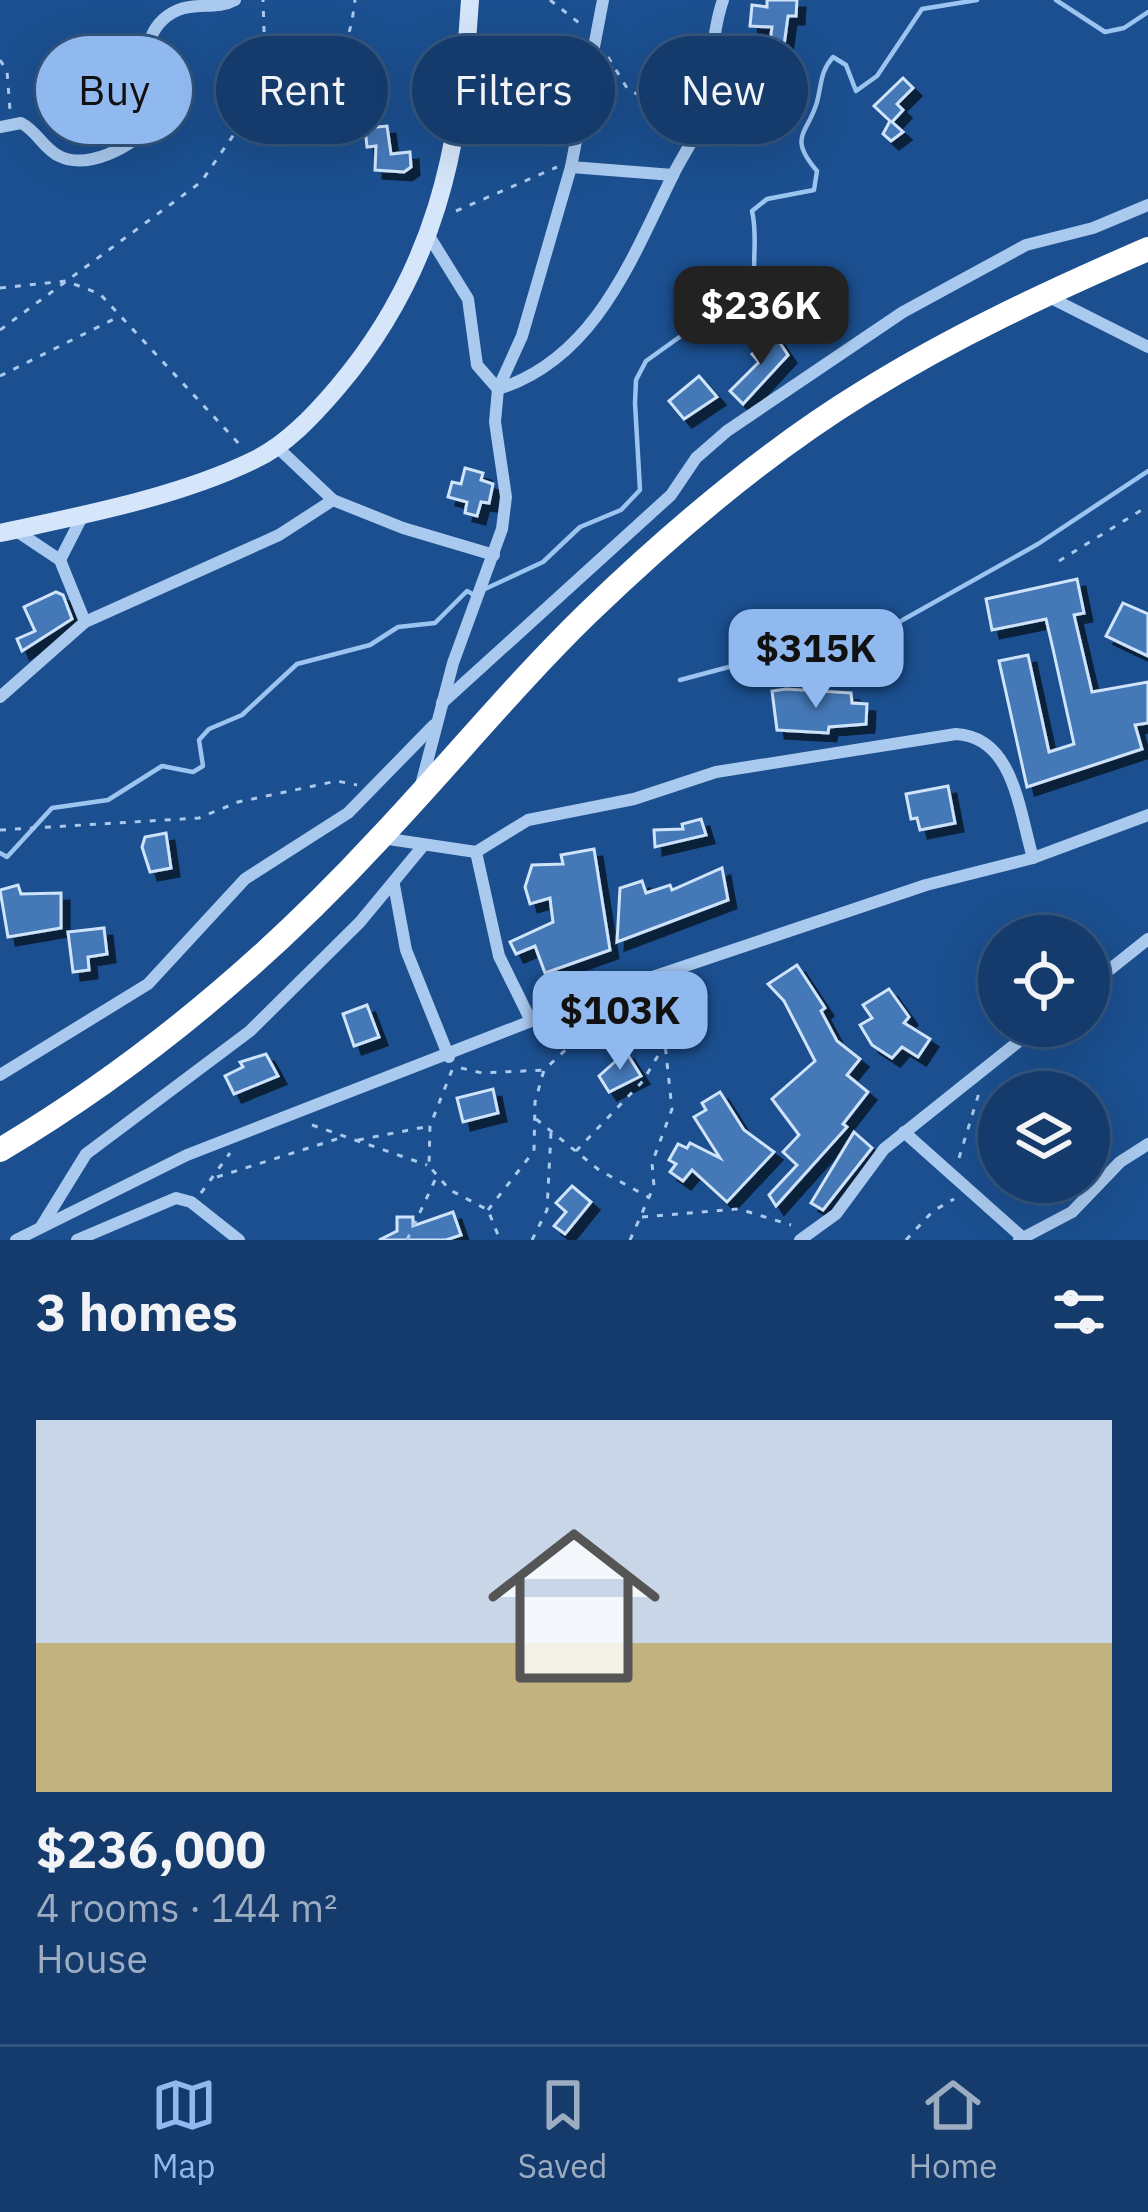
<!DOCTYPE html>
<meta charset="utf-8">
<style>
body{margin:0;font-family:"IBM Plex Sans",sans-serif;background:#1d4271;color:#f1f3f6;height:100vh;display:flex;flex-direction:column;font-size:45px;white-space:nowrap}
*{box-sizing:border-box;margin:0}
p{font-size:39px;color:#9dadc1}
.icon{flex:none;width:66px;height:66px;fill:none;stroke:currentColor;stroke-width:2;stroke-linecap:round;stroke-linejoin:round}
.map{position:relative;height:1240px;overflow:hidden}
.side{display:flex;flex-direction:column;background:#143b6b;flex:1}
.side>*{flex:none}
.hud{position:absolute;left:36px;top:36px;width:1077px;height:108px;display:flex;gap:24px}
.controls{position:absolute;left:978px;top:915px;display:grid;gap:24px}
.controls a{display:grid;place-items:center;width:132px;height:132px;border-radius:50%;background:#143b6b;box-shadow:0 12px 48px #0002,0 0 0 3px #33557e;font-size:60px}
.price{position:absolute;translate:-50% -102px;padding:0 27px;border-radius:24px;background:#90b9f0;color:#111;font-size:39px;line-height:78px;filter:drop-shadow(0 3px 6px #0008)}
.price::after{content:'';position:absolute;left:50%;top:72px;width:36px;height:27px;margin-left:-18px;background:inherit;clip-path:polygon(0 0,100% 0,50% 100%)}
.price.on{background:#222;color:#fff}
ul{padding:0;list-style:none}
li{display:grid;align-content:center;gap:24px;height:636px;padding:0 36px}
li+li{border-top:3px solid #33557e}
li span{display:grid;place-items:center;height:372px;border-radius:0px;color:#555}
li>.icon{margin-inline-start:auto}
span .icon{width:216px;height:216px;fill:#fffc;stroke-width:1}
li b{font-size:51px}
h2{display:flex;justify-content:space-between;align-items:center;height:144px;padding:0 36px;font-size:51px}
.chip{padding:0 42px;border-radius:54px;background:#143b6b;box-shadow:0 12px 48px #0002,0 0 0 3px #33557e;font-size:42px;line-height:108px}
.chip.on{background:#90b9f0;color:#111}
.dock{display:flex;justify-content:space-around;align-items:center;height:168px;border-top:3px solid #33557e;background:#143b6b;font-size:33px;color:#9dadc1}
.dock a{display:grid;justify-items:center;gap:6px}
.dock .on{color:#90b9f0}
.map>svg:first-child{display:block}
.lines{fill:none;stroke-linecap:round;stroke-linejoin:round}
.stream{stroke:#9cc4f0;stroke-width:4.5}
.building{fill:#4478b7;stroke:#cfe3fa;stroke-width:3;filter:url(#shadow)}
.path{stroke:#a9c9ee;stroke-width:3;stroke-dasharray:6 9;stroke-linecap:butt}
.street{stroke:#a9c9ee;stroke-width:12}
.secondary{stroke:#d6e6fa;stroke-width:18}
.highway{stroke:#fff;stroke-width:24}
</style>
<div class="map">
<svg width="1148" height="1240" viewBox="0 0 1148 1240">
<defs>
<filter id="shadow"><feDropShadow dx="8" dy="8" stdDeviation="0" flood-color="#0009"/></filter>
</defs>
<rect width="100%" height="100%" fill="#1b4f8f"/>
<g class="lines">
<!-- stream -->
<g class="stream">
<polyline points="1056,0 1105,32 1124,28 1148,12"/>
<path d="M 485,589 L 543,562 L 580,527 L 621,510 L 640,490 L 635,403 L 636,380 L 646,361 L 755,283 C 752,257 758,237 752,211 L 767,199 L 814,190 L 817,171 C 787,136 808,134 817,102 C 822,83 820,72 833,57 L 846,65 L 856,91 L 877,76 L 922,9 L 977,0"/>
<polyline points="680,680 808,646 849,647 867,640 1038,544 1148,471"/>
<polyline points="0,853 7,857 52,808 108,800 162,766 193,772 203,766 199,740 209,729 242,715 297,664 370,645 398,627 435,623 467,591 476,596"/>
</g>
</g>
<!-- building -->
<g class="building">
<polygon points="767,0 797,0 796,16 788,16 782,60 768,58 772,27 750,26 752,5 767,7"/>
<polygon points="903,78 913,88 897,104 903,110 892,122 903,132 891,141 883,134 890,121 874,106"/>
<polygon points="387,126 391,154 410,152 411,167 404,172 375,170 376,146 367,147 365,128"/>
<polygon points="774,334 788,355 743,404 730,391 759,362 752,354"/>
<polygon points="699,376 717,397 684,419 669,401"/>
<polygon points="465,468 483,473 481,480 493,484 489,503 481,502 477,516 465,513 467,502 448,497 452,482 461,484"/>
<polygon points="1077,579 1084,613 1074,615 1092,692 1148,682 1148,723 1135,725 1142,749 1027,787 999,661 1028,655 1049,752 1074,744 1053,649 1046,619 992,630 986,599"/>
<polygon points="56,592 63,595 72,619 22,651 17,639 35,631 24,607"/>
<polygon points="1123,603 1148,614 1148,656 1106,636"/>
<polygon points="786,689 851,693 852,703 867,704 866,724 829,727 828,733 777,730 772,691"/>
<polygon points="948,786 955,823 920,830 917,818 911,819 906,794"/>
<polygon points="701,819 706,835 655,847 654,830 683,829 682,824"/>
<polygon points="166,833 171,868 150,872 142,847 145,837"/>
<polygon points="594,849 610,950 545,973 535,946 516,954 510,942 553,922 550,898 530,904 525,887 532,865 563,864 561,855"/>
<polygon points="722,868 728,900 617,942 620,888 642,881 646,893 670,885 672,890"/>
<polygon points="18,885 21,894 61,893 61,928 8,937 0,890"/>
<polygon points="104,928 107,954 88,957 89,970 73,972 68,932"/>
<polygon points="797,965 825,1008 821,1011 837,1041 860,1059 847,1075 868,1092 843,1124 847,1127 776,1206 769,1195 797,1165 783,1152 799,1135 772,1099 815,1061 784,1001 768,984"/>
<polygon points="889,989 909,1017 904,1023 930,1039 918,1057 902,1047 892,1058 872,1045 860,1025 872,1018 863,1005"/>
<polygon points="367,1005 379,1037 354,1046 343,1014"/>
<polygon points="626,1052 641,1076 609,1092 599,1076"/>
<polygon points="266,1054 278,1076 234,1094 225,1076 243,1067 240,1062"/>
<polygon points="493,1089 498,1113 463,1122 457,1098"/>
<polygon points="720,1092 744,1130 774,1152 727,1202 692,1170 683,1181 670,1172 676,1164 669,1160 678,1144 687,1148 690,1143 720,1158 694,1117 706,1110 702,1103"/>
<polygon points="854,1132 872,1148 823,1210 811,1203"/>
<polygon points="572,1186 591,1202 565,1234 554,1226 566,1212 556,1203"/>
<polygon points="453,1212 461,1235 446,1240 379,1240 397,1231 397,1217 413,1217 413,1226"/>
</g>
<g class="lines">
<!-- path -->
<g class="path">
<polyline points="550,0 583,26"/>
<polyline points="608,57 627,88 685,123"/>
<polyline points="0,60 7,71 10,110"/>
<path d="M 268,88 C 329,71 347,68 355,0"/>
<polyline points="456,211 557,167"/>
<polyline points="0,288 66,281 100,294 241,446"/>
<polyline points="0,330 201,182 266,88 263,0"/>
<polyline points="0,376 120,316"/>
<polyline points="1059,561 1148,506"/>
<polyline points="0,830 199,818 238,802 337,781 357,785"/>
<polyline points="461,1068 482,1073 544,1070"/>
<polyline points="452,1070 430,1126 429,1166 450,1190 488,1210 500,1240"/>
<polyline points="536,1119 599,1170 650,1198"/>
<polyline points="312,1125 427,1165"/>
<polyline points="358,1140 430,1126"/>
<polyline points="576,1151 643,1081 666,1042"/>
<polyline points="959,1158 979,1093"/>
<polyline points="217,1177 340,1138"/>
<polyline points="201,1193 230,1153"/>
<polyline points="488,1210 534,1151 535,1102 544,1070 588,1029 591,1011"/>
<polyline points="642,1217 739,1209 791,1225"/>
<polyline points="407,1240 436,1178"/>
<polyline points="532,1240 547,1210 551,1132"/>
<polyline points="630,1240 654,1186 652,1163 672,1109 659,988"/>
<polyline points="906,1240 933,1211 954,1199"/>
</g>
<!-- street -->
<g class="street">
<path d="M 0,127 L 21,123 C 37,131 44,149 59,156 C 87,170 131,148 149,125 C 153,86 130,31 178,10 C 197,2 217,10 235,0"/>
<polyline points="571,167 673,175"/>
<path d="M 429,236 L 468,299 L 477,365 L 498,389 C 595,359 632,258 673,175 C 682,156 696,138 702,118 C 713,79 710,38 723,0"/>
<polyline points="1045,295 1148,347"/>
<polyline points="276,446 333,500 403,528 494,555"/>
<polyline points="15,530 60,560 85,622"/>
<polyline points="60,560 84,513"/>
<polyline points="0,697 85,622 279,535 333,500"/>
<polyline points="442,703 671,495 696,458 727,431 903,312 1026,245 1093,228 1148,205"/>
<polyline points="421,785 453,663 502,529 506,497 495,422 498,389 522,336 571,167 603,0"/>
<path d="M 382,838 L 476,852 L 528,820 L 634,799 L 716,772 L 956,734 C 1014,737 1019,811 1033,858"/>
<polyline points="476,852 499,956 531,1021"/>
<polyline points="394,885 406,950 449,1057"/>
<polyline points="1089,986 1148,939"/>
<polyline points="0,1075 148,984 245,879 348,813 434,725"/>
<polyline points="904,1132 1023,1238"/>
<polyline points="41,1227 86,1154 250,1031 360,922 423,846"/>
<polyline points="16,1240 187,1155 593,997 926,885 1033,858 1148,815"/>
<polyline points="77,1240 176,1198 191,1202 239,1240"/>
<polyline points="800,1240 836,1214 884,1149 1038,1026"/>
<polyline points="1019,1240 1072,1212 1120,1162 1148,1144"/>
</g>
<!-- secondary -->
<path class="secondary" d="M 0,533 C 83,515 178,497 254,460 C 286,445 314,415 337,388 C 435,273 461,148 470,0"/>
<!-- highway -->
<path class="highway" d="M 0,1150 C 141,1066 267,960 378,840 C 449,765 514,685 588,613 C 671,533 766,452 864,392 C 954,336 1051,291 1148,249"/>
</g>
</svg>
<div class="controls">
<a><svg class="icon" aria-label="locate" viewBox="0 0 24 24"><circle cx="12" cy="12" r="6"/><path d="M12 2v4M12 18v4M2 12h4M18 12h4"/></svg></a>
<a><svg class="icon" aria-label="layers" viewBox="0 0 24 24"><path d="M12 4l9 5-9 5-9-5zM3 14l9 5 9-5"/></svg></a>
</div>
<b class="price on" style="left:761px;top:368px">$236K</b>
<b class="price" style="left:816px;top:711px">$315K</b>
<b class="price" style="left:620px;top:1073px">$103K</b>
<div class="hud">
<a class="chip on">Buy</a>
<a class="chip">Rent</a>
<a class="chip">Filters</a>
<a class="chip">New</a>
</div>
</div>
<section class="side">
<h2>3 homes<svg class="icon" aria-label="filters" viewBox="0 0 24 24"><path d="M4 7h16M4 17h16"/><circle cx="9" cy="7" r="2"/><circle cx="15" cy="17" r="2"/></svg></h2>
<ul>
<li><span style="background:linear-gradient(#c9d6e8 60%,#c2b280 0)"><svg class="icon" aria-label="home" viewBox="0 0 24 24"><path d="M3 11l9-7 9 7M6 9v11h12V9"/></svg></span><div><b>$236,000</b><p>4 rooms · 144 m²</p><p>House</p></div></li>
</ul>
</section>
<nav class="dock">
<a class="on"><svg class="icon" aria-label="map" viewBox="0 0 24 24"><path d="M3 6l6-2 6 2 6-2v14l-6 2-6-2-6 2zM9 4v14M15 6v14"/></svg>Map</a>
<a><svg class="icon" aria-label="saved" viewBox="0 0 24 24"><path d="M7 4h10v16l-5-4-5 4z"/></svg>Saved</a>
<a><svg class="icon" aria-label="home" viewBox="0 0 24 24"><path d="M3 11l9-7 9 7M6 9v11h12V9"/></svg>Home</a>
</nav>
